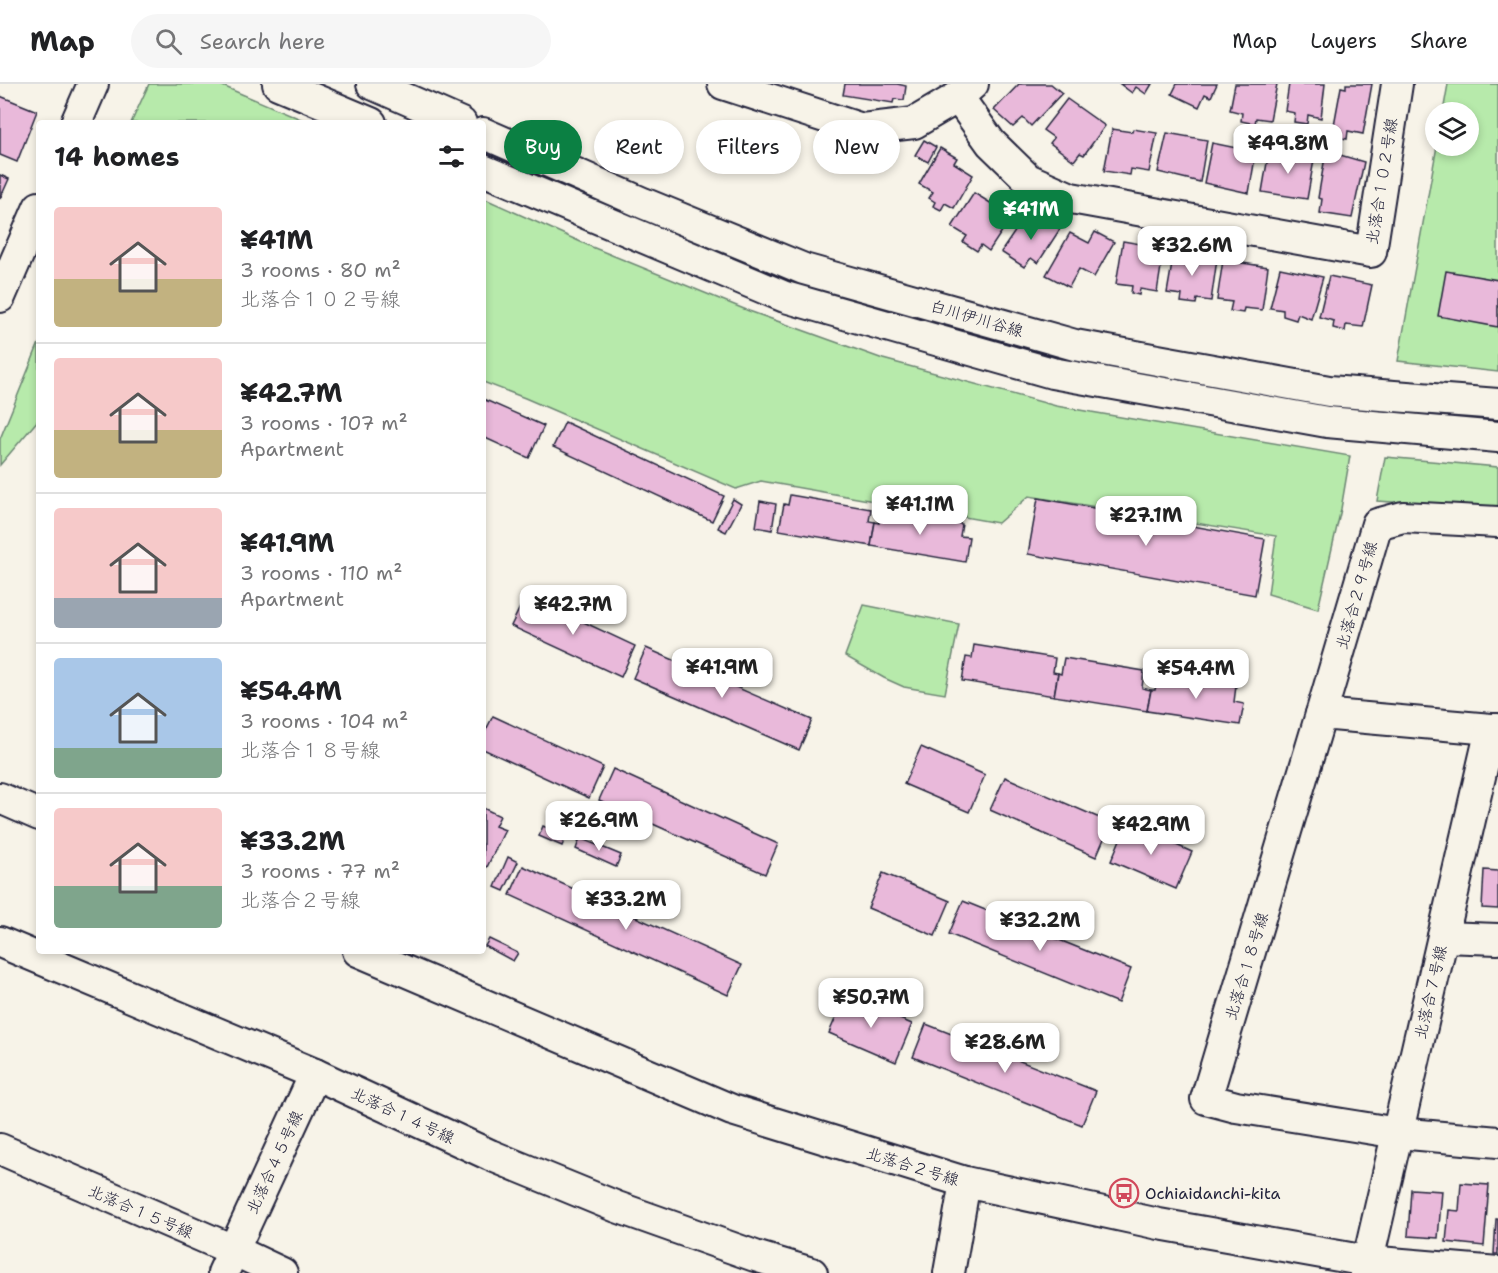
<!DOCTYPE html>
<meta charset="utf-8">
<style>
body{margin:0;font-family:"Shantell Sans","Klee One",sans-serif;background:#f6f6f6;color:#202124;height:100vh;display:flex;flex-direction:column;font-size:22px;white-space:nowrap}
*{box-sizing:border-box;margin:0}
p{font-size:20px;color:#757577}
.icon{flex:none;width:33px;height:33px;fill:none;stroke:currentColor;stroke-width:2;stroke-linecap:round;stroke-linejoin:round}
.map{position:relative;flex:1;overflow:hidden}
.side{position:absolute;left:36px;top:36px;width:450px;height:834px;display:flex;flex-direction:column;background:#fff;border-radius:6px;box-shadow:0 3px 9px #0003}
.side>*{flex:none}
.top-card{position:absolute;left:504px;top:36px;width:570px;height:54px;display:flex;gap:12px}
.controls{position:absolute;left:1425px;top:18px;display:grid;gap:12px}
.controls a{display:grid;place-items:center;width:54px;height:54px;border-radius:50%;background:#fff;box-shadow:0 3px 9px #0003;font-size:30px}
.price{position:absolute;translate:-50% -51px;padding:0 14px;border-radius:12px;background:#fff;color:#222;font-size:20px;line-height:39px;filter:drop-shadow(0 2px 3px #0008)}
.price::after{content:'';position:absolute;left:50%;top:36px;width:18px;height:14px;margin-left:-9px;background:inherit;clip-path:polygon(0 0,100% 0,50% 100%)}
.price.on{background:#0b8043;color:#fff}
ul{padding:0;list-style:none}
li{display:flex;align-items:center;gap:18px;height:150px;padding:0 18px}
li+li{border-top:2px solid #e0e0e0}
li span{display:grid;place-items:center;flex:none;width:168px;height:120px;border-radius:6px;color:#555}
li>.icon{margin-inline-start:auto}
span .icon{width:72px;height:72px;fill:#fffc;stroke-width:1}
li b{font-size:26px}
h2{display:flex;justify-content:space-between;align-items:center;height:72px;padding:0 18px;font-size:26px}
.tag{padding:0 21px;border-radius:27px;background:#fff;box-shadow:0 3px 9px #0003;font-size:21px;line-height:54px}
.tag.on{background:#0b8043;color:#fff}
header{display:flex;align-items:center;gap:36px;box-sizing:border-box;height:84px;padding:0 30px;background:#fff;border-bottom:2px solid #e0e0e0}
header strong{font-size:28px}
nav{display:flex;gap:33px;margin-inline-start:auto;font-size:21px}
.search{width:420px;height:54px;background:#f6f6f6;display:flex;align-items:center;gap:15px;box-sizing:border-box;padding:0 21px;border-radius:33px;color:#757577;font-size:22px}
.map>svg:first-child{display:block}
.green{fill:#b7eaab;stroke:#6c8673;stroke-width:1.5}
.building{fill:#e9b9da;stroke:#22223b;stroke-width:1.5}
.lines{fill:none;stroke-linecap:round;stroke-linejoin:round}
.minor-casing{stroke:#22223b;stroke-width:34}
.minor{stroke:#f7f3e8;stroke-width:30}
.labels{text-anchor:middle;stroke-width:5;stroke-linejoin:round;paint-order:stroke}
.street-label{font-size:16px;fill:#22223b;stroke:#f7f3e8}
.poi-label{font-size:16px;fill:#22223b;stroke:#f7f3e8;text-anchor:start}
</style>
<header>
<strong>Map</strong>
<div class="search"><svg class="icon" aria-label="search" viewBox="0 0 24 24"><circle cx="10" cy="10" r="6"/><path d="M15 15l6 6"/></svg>Search here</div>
<nav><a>Map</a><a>Layers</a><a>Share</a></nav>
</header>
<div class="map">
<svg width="1498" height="1189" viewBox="0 0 1498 1189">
<rect width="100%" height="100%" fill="#f7f3e8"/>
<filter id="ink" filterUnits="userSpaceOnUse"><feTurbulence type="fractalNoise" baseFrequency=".0167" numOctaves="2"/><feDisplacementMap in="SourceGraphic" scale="12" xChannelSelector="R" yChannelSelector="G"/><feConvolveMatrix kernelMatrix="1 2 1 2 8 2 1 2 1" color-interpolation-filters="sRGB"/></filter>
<g filter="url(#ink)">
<!-- green -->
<g class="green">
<polygon points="149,0 218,0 310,39 131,39"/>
<polygon points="1448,0 1498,0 1498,288 1398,277 1437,62 1468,62 1468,28 1443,28"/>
<polygon points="483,114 592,163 749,227 883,275 1056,322 1350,372 1341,425 1318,525 1268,510 1276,452 1029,412 998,439 761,397 736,405 525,314 483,298"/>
<polygon points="39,259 39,335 0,381 0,355"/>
<polygon points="1385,373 1498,383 1498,425 1377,417"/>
<polygon points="864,521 959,540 945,610 904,603 884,594 845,572"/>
</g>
<!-- building -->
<g class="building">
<polygon points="845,0 897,0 906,2 904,16 894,15 893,19 843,11"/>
<polygon points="1019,0 1051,0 1062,9 1031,42 1023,34 1013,43 994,26"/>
<polygon points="1120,0 1152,0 1146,10 1136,3 1132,9"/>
<polygon points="1177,0 1217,0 1211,13 1205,10 1199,23 1172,10"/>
<polygon points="1235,0 1277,0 1270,36 1256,34 1255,40 1241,37 1242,29 1230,26"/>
<polygon points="1289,0 1325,0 1321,34 1308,31 1307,40 1294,38 1295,29 1285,27"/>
<polygon points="1346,0 1372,0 1363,50 1348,47 1347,55 1332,52 1341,3 1346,4"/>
<polygon points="0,12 37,27 17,78 0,71"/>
<polygon points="1067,15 1105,42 1084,71 1080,69 1074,77 1050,59 1054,54 1043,46"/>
<polygon points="1112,45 1132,48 1133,45 1157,49 1149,88 1131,85 1130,91 1104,87"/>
<polygon points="1167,49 1207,56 1200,98 1158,88"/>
<polygon points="924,56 936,63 928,78 915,71"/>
<polygon points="1212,59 1256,68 1249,109 1204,99"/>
<polygon points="1327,61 1341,64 1340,71 1364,78 1352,134 1320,129 1322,115 1318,114"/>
<polygon points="940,64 957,74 954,79 973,91 954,124 945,119 941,126 933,122 935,118 929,114 933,108 919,100"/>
<polygon points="1269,67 1314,76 1307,115 1262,108"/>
<polygon points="0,91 9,95 0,115"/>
<polygon points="974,109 1012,132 989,167 981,161 977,167 963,158 967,152 952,143"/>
<polygon points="1040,132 1060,145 1038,179 1031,174 1024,183 1001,168 1024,134 1034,141"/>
<polygon points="1095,148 1114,158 1094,193 1079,185 1069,203 1046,191 1070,149 1089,159"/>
<polygon points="1123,157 1164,164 1157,208 1140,205 1139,211 1131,209 1132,202 1116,200"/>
<polygon points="1174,168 1217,175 1211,217 1197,215 1196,220 1181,218 1182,211 1167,209"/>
<polygon points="1223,176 1268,183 1262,226 1244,224 1243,229 1230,227 1232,218 1217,216"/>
<polygon points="1280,184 1323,193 1311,235 1298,230 1296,236 1283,232 1283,226 1270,224"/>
<polygon points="1446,187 1498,196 1498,243 1438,232"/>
<polygon points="1329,192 1372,201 1363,243 1346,241 1345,247 1333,244 1334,237 1319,233"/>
<polygon points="483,315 544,342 529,374 483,353"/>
<polygon points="565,338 724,412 712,437 553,363"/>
<polygon points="790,411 871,425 869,437 875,438 871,462 779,446 784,420 788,421"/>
<polygon points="1038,414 1265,455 1255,511 1028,470"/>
<polygon points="733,415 741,420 726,448 718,444"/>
<polygon points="760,417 776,420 772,446 756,443"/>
<polygon points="881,426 962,440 960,452 969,453 965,478 871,462 875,438 879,439"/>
<polygon points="526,511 635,562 621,593 511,542"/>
<polygon points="974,561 1055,574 1053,588 1058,589 1054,612 962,597 966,573 972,574"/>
<polygon points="646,564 812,636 799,666 633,594"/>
<polygon points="1064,574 1144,587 1142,604 1151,606 1147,627 1054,612 1058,589 1061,590"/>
<polygon points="1158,590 1236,602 1234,618 1244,620 1240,641 1147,627 1151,606 1155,606"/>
<polygon points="493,632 603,683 589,714 483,665 483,652"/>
<polygon points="921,663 985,691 969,728 904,700"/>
<polygon points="613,685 778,760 765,790 599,716"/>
<polygon points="1005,693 1111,739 1096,773 990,726"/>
<polygon points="483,724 500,732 495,742 505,746 487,783 483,781"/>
<polygon points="1127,739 1192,768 1176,805 1111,777"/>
<polygon points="543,742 566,752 562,762 539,752"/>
<polygon points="580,754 621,771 616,783 576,765"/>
<polygon points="508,773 518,778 504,807 495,803"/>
<polygon points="523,782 742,881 728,911 510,811"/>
<polygon points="1484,786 1498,787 1498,825 1482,824"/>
<polygon points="883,789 950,817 935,852 868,824"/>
<polygon points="963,817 1131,885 1118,919 949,850"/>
<polygon points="489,855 518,869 513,877 485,862"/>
<polygon points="845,912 912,940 896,978 829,949"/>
<polygon points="926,940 1096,1007 1082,1041 913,973"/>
<polygon points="1461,1099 1489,1101 1484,1162 1446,1158 1449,1126 1459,1127"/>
<polygon points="1411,1105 1442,1107 1438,1154 1408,1152"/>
<polygon points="1496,1135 1498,1135 1498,1170 1494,1170"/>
</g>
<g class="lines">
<!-- minor casing -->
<g class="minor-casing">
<g id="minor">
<polyline points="278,0 371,39"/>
<polyline points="372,0 461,39"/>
<polyline points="723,0 862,45 914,39 958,13 973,0"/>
<polyline points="958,13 991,59 1028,95 1071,114 1371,168 1397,0"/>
<polyline points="76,39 93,0"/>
<polyline points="483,49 643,119 804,185 1075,261 1329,307 1498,320"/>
<polyline points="483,86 785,213 1052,289 1327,338 1498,353"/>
<polyline points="0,213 39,123"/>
<polyline points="1321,630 1377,440 1403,433 1498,438"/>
<polyline points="1491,645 1321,630 1206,1015 1236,1023 1398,1049 1498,1058"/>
<polyline points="0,714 39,731"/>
<polyline points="1443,853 1498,855"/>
<polyline points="0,858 315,990 490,1071 617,1123 755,1172 812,1189"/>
<polyline points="358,867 732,1026 965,1098 1159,1140 1367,1177 1498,1188"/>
<polyline points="0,1065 233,1166 282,1189"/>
<polyline points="223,1189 315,990"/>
<polyline points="949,1189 965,1098"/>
<polyline points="1365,1189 1491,645 1498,645"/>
</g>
</g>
<!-- minor -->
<use href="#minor" class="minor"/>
</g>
</g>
<!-- icons -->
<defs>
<g id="bus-ring" transform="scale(1.5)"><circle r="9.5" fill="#f7f3e8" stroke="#d1495b" stroke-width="1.5"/><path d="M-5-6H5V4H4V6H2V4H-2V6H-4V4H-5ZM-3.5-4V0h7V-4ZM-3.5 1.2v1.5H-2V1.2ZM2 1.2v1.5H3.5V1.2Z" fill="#d1495b"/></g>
</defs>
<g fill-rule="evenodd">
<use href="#bus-ring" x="1124" y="1109"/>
</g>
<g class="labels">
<!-- street labels -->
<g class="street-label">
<text transform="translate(1381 97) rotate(-81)" y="6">北落合１０２号線</text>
<text transform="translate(977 234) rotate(16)" y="6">白川伊川谷線</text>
<text transform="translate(1356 511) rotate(-74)" y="6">北落合２９号線</text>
<text transform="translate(1246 882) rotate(-73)" y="6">北落合１８号線</text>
<text transform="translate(1430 908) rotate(-77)" y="6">北落合７号線</text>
<text transform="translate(403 1031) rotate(25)" y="6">北落合１４号線</text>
<text transform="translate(274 1078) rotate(-65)" y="6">北落合４５号線</text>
<text transform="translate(913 1082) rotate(17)" y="6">北落合２号線</text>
<text transform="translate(141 1127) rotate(23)" y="6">北落合１５号線</text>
</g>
<!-- poi labels -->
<g class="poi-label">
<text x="1145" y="1115">Ochiaidanchi-kita</text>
</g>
</g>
</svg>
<div class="controls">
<a><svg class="icon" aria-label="layers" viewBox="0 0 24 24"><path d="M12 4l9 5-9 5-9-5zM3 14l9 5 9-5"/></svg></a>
</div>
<b class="price" style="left:1288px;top:91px">¥49.8M</b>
<b class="price on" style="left:1031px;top:157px">¥41M</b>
<b class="price" style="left:1192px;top:193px">¥32.6M</b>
<b class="price" style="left:920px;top:452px">¥41.1M</b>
<b class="price" style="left:1146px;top:463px">¥27.1M</b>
<b class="price" style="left:573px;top:552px">¥42.7M</b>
<b class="price" style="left:722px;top:615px">¥41.9M</b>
<b class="price" style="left:1196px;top:616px">¥54.4M</b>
<b class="price" style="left:599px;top:768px">¥26.9M</b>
<b class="price" style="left:1151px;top:772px">¥42.9M</b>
<b class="price" style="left:626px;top:847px">¥33.2M</b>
<b class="price" style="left:1040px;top:868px">¥32.2M</b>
<b class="price" style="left:871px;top:945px">¥50.7M</b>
<b class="price" style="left:1005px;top:990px">¥28.6M</b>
<div class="top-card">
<a class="tag on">Buy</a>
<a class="tag">Rent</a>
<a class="tag">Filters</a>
<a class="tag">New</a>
</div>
<section class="side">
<h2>14 homes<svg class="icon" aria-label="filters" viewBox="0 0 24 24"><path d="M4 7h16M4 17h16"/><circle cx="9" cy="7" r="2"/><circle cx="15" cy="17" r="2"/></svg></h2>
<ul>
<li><span style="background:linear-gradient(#f6c9c9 60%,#c2b280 0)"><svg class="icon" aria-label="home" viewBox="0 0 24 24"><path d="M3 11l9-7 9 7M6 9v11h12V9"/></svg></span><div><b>¥41M</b><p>3 rooms · 80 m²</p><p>北落合１０２号線</p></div></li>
<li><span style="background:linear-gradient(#f6c9c9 60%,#c2b280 0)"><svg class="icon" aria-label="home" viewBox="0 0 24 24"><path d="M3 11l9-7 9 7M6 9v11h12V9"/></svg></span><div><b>¥42.7M</b><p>3 rooms · 107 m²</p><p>Apartment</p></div></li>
<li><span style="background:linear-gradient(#f6c9c9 75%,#9aa5b1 0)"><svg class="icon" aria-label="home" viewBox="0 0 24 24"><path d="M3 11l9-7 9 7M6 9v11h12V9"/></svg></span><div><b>¥41.9M</b><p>3 rooms · 110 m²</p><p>Apartment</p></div></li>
<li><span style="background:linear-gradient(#a9c7e8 75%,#7fa58c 0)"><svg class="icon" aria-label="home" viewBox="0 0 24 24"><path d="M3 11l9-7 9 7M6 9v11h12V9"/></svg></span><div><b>¥54.4M</b><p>3 rooms · 104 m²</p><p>北落合１８号線</p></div></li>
<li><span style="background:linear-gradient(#f6c9c9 65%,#7fa58c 0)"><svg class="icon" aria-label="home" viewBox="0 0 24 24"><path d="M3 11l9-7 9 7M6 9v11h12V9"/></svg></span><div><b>¥33.2M</b><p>3 rooms · 77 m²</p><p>北落合２号線</p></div></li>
</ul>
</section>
</div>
